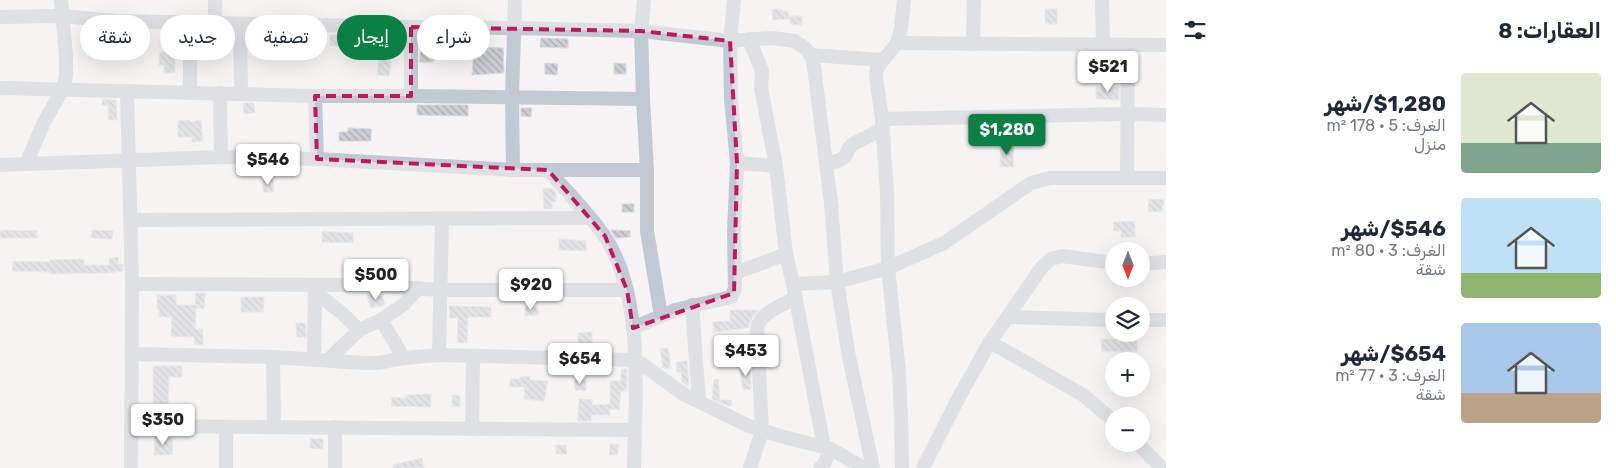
<!DOCTYPE html>
<html lang="ar">
<meta charset="utf-8">
<style>
body{margin:0;font-family:Rubik,"Noto Naskh Arabic",sans-serif;background:#f2f2f3;color:#1f2937;direction:rtl;height:100vh;display:flex;flex-direction:column;font-size:19px;white-space:nowrap}
*{box-sizing:border-box;margin:0}
p{font-size:16px;color:#747a83}
.icon{flex:none;width:28px;height:28px;fill:none;stroke:currentColor;stroke-width:2;stroke-linecap:round;stroke-linejoin:round}
.map{position:relative;flex:1;overflow:hidden;direction:ltr}
.details{display:flex;flex-direction:column;background:#fff;width:450px}
.details>*{flex:none}
.banner{position:absolute;left:15px;top:15px;width:475px;height:45px;direction:rtl;display:flex;gap:10px}
.needle{width:32px;rotate:180deg}
.fabs{position:absolute;left:1105px;top:242px;display:grid;gap:10px}
.fabs a{display:grid;place-items:center;width:45px;height:45px;border-radius:50%;background:#fff;box-shadow:0 5px 20px #0002;font-size:25px}
.price{position:absolute;translate:-50% -42px;padding:0 11px;border-radius:5px;background:#fff;color:#222;font-size:16px;line-height:32px;filter:drop-shadow(0 1px 2px #0008)}
.price::after{content:'';position:absolute;left:50%;top:30px;width:15px;height:11px;margin-left:-8px;background:inherit;clip-path:polygon(0 0,100% 0,50% 100%)}
.price.active{background:#0b8043;color:#fff}
ul{padding:0;list-style:none}
li{display:flex;align-items:center;gap:15px;height:125px;padding:0 15px}
li span{display:grid;place-items:center;flex:none;width:140px;height:100px;border-radius:5px;color:#555}
li>.icon{margin-inline-start:auto}
span .icon{width:60px;height:60px;fill:#fffc;stroke-width:1}
li b{font-size:21px}
h2{display:flex;justify-content:space-between;align-items:center;height:60px;padding:0 15px;font-size:21px}
.chip{padding:0 18px;border-radius:22px;background:#fff;box-shadow:0 5px 20px #0002;font-size:18px;line-height:45px}
.chip.active{background:#0b8043;color:#fff}
main{display:flex;flex:1;min-height:0}
.map>svg:first-child{display:block}
.building{fill:url(#building-back-hatch);stroke:#d7d9de}
.lines{fill:none;stroke-linecap:round;stroke-linejoin:round}
.minor{stroke:#c1cad2;stroke-width:14}
.marked{fill:none;stroke:#c2185b;stroke-width:4;stroke-dasharray:10 6;stroke-linejoin:round}
</style>
<main>
<section class="details">
<h2>العقارات: 8<svg class="icon" aria-label="filters" viewBox="0 0 24 24"><path d="M4 7h16M4 17h16"/><circle cx="9" cy="7" r="2"/><circle cx="15" cy="17" r="2"/></svg></h2>
<ul>
<li><span style="background:linear-gradient(#dfe7d0 70%,#7fa58c 0)"><svg class="icon" aria-label="home" viewBox="0 0 24 24"><path d="M3 11l9-7 9 7M6 9v11h12V9"/></svg></span><div><b>$1,280/شهر</b><p>الغرف: 5 · 178 m²</p><p>منزل</p></div></li>
<li><span style="background:linear-gradient(#bfe0f5 75%,#8fb573 0)"><svg class="icon" aria-label="home" viewBox="0 0 24 24"><path d="M3 11l9-7 9 7M6 9v11h12V9"/></svg></span><div><b>$546/شهر</b><p>الغرف: 3 · 80 m²</p><p>شقة</p></div></li>
<li><span style="background:linear-gradient(#a9c7e8 70%,#b9a48a 0)"><svg class="icon" aria-label="home" viewBox="0 0 24 24"><path d="M3 11l9-7 9 7M6 9v11h12V9"/></svg></span><div><b>$654/شهر</b><p>الغرف: 3 · 77 m²</p><p>شقة</p></div></li>
</ul>
</section>
<div class="map">
<svg width="1166" height="468" viewBox="0 0 1166 468">
<defs>
<pattern id="building-back-hatch" width="6" height="6" patternUnits="userSpaceOnUse" patternTransform="scale(1.25)"><rect width="6" height="6" fill="#cdcfd5"/><path d="M-1 5l2 2M0 0l6 6M5-1l2 2" fill="none" stroke="#a8abb0"/></pattern>
</defs>
<rect width="100%" height="100%" fill="#f5f3f3"/>
<!-- building -->
<g class="building">
<polygon points="772,9 782,9 782,11 788,11 789,19 773,20"/>
<rect x="1045" y="9" width="12" height="15"/>
<polygon points="790,16 802,16 802,25 790,24"/>
<polygon points="94,34 106,34 105,45 94,46"/>
<rect x="330" y="35" width="8" height="11"/>
<polygon points="541,38 568,39 568,48 540,47"/>
<polygon points="474,47 503,48 504,73 472,75"/>
<polygon points="446,49 447,58 433,60 433,62 420,62 420,52"/>
<polygon points="175,51 175,73 164,73 164,65 159,65 160,52"/>
<polygon points="379,59 391,61 389,76 377,75"/>
<polygon points="545,63 558,64 557,75 545,74"/>
<polygon points="614,63 626,64 626,74 614,74"/>
<polygon points="1119,86 1119,100 1096,99 1096,87"/>
<polygon points="102,99 116,100 117,120 109,120 108,105 102,105"/>
<polygon points="243,103 254,103 255,113 244,114"/>
<polygon points="417,105 468,105 468,116 417,115"/>
<polygon points="521,108 532,108 531,117 521,116"/>
<polygon points="190,120 190,122 201,120 203,141 192,142 192,137 178,137 178,121"/>
<polygon points="348,128 371,129 371,141 339,141 339,132 348,132"/>
<polygon points="1001,145 1014,145 1013,167 1000,167"/>
<polygon points="263,179 273,179 274,192 263,192"/>
<polygon points="543,188 553,189 556,192 556,202 552,201 552,209 544,209"/>
<polygon points="1149,199 1164,200 1162,212 1148,211"/>
<rect x="622" y="204" width="12" height="8"/>
<polygon points="1135,221 1135,237 1121,237 1121,231 1114,231 1113,222"/>
<polygon points="0,230 37,231 37,238 0,238"/>
<polygon points="92,230 113,231 112,239 91,238"/>
<polygon points="611,230 630,231 630,237 615,238"/>
<polygon points="322,231 353,233 353,243 322,242"/>
<polygon points="559,239 586,241 586,251 559,250"/>
<polygon points="118,257 119,264 123,264 123,271 106,273 50,274 50,272 12,271 13,261 50,262 50,260 84,259 84,265 110,265 109,258"/>
<polygon points="196,293 205,293 204,309 196,308 195,329 203,329 203,345 194,344 195,337 171,336 172,317 159,317 159,309 157,309 157,295 176,295 176,305 195,305"/>
<polygon points="367,294 375,294 375,296 382,295 385,305 370,308"/>
<polygon points="241,297 264,297 263,312 241,312"/>
<polygon points="449,306 491,307 491,317 468,317 467,343 457,342 458,318 450,318"/>
<polygon points="525,307 538,307 538,315 525,316"/>
<polygon points="730,310 758,310 752,318 748,328 713,332 713,322 730,321"/>
<polygon points="296,323 306,323 306,337 297,337"/>
<polygon points="592,332 592,344 578,344 578,333"/>
<polygon points="1101,339 1137,339 1137,351 1102,352"/>
<polygon points="587,345 610,345 610,351 588,350"/>
<polygon points="668,348 671,368 663,368 660,349"/>
<polygon points="687,361 689,384 689,387 682,382 681,372 677,372 676,362"/>
<polygon points="739,365 750,365 751,389 743,390"/>
<polygon points="153,366 182,366 182,377 169,377 168,404 153,403"/>
<polygon points="621,369 627,369 627,391 621,391 619,410 610,409 610,415 591,415 591,421 578,421 579,399 592,400 592,405 610,404 610,381 621,381"/>
<polygon points="530,376 530,380 548,381 544,401 524,399 525,387 510,387 510,379 520,379 520,377"/>
<polygon points="575,379 586,380 586,391 575,390"/>
<polygon points="718,379 720,400 731,400 732,406 728,406 712,399 714,380"/>
<polygon points="431,394 431,407 391,406 392,397 406,398 406,395"/>
<rect x="452" y="395" width="8" height="12"/>
<polygon points="155,436 173,437 172,455 154,455"/>
<polygon points="310,438 323,439 323,449 310,448"/>
<polygon points="610,444 618,444 618,455 609,455"/>
<polygon points="556,445 566,445 567,454 556,454"/>
<polygon points="422,458 424,468 393,468 393,465"/>
</g>
<g class="lines">
<!-- minor -->
<g class="minor">
<polyline points="644,0 641,31 643,99 647,170 647,231 661,316"/>
<polyline points="1102,0 1103,44"/>
<polyline points="0,17 62,16 117,21 411,27 514,28 641,31 730,41 772,38 794,41 805,48 811,55 814,67 831,203 837,282 849,357 873,468"/>
<polyline points="190,23 190,92"/>
<polyline points="215,24 215,0"/>
<polyline points="240,24 241,94"/>
<polyline points="749,39 762,71 761,88 776,166 786,254 793,284 824,447"/>
<polyline points="897,43 1166,45"/>
<polyline points="973,44 974,0"/>
<polyline points="811,55 882,60"/>
<polyline points="0,88 315,96 411,96 643,99"/>
<polyline points="127,91 132,284 131,468"/>
<polyline points="220,93 221,157"/>
<polyline points="315,96 317,159"/>
<polyline points="411,96 411,27"/>
<polyline points="882,119 1128,114 1166,115"/>
<polyline points="737,163 776,166"/>
<path d="M 826,163 C 833,162 841,162 846,155 C 848,150 848,147 853,144 L 883,129"/>
<polyline points="26,164 44,122 63,89 66,75 66,56 61,0"/>
<polyline points="0,165 221,157 317,159 513,170 647,170"/>
<polyline points="513,170 512,97 515,0"/>
<path d="M 548,170 C 567,192 589,213 605,237 C 645,297 635,398 634,468"/>
<polyline points="1127,178 1128,45"/>
<polyline points="131,220 590,218"/>
<polyline points="1141,264 1166,262"/>
<polyline points="735,273 786,254"/>
<polyline points="132,284 365,285 440,290 627,290"/>
<polyline points="793,284 837,282 888,268 944,243 1031,183 1050,178 1166,178"/>
<polyline points="316,293 342,313 359,330"/>
<polyline points="692,305 699,402"/>
<polyline points="1008,317 1114,320"/>
<polyline points="381,320 404,358"/>
<polyline points="1141,320 1166,320"/>
<polyline points="633,328 675,310 731,297 735,289 734,231 737,163 731,98 730,41 734,0"/>
<polyline points="990,342 1083,395 1114,421"/>
<polyline points="132,354 273,357 363,363 378,363 404,358 439,355 636,360 685,395 749,426 780,436 831,449 864,468"/>
<polyline points="439,355 442,219"/>
<polyline points="273,357 274,427"/>
<polyline points="314,359 315,285"/>
<polyline points="328,360 359,330 381,320 403,305 419,288"/>
<polyline points="131,426 635,430"/>
<polyline points="226,427 226,468"/>
<polyline points="335,427 335,468"/>
<polyline points="472,429 473,356"/>
<polyline points="1138,444 1162,468"/>
<path d="M 750,468 L 762,431 L 757,328 C 760,313 782,305 796,298"/>
<polyline points="820,468 824,464 831,449"/>
<polyline points="902,468 901,416 899,373 888,268 887,192 882,119 876,77 877,68 897,43 901,28 904,0"/>
<polyline points="923,468 959,397 990,342 1042,267 1051,259 1062,256 1114,263"/>
</g>
</g>
<!-- marked area -->
<path d="M0 0H1166V468H0ZM 411,27 L 641,31 L 730,41 L 737,163 L 734,293 L 633,328 L 627,290 L 605,236 L 548,170 L 317,159 L 315,96 L 411,96 Z" fill="#f5f3f3" fill-opacity=".55" fill-rule="evenodd"/>
<path class="marked" d="M 411,27 L 641,31 L 730,41 L 737,163 L 734,293 L 633,328 L 627,290 L 605,236 L 548,170 L 317,159 L 315,96 L 411,96 Z"/>
</svg>
<div class="fabs">
<a><svg class="needle" viewBox="-14 -14 28 28"><path d="M0-13l5 13h-10z" fill="#e53935"/><path d="M0 13l5-13h-10z" fill="#747a83"/></svg></a>
<a><svg class="icon" aria-label="layers" viewBox="0 0 24 24"><path d="M12 4l9 5-9 5-9-5zM3 14l9 5 9-5"/></svg></a>
<a>+</a>
<a>−</a>
</div>
<b class="price" style="left:1108px;top:93px">$521</b>
<b class="price active" style="left:1007px;top:156px">$1,280</b>
<b class="price" style="left:268px;top:186px">$546</b>
<b class="price" style="left:376px;top:301px">$500</b>
<b class="price" style="left:531px;top:311px">$920</b>
<b class="price" style="left:746px;top:377px">$453</b>
<b class="price" style="left:580px;top:385px">$654</b>
<b class="price" style="left:163px;top:446px">$350</b>
<div class="banner">
<a class="chip">شراء</a>
<a class="chip active">إيجار</a>
<a class="chip">تصفية</a>
<a class="chip">جديد</a>
<a class="chip">شقة</a>
</div>
</div>
</main>
